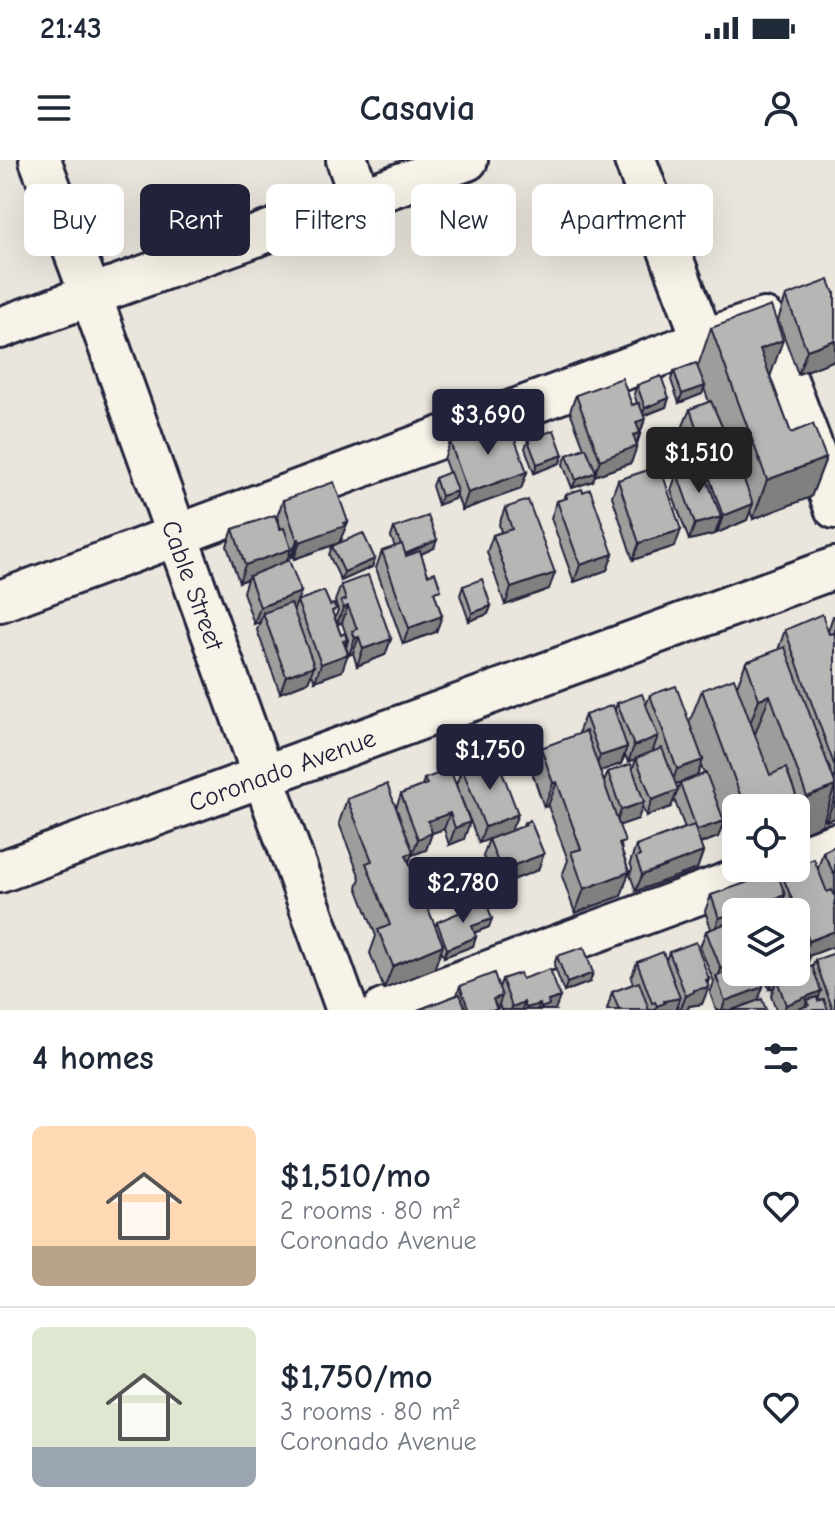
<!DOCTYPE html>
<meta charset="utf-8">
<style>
body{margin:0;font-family:"Comic Neue",sans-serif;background:#f2f2f3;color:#1f2937;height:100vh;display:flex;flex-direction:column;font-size:30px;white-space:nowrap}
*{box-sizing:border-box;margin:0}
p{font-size:26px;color:#747a83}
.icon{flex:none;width:44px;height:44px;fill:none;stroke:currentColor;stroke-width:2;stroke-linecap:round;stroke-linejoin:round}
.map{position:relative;height:850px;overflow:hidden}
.sheet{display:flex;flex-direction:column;background:#fff;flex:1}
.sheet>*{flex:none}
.top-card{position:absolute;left:24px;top:24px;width:788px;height:72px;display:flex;gap:16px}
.controls{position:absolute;left:722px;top:634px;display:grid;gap:16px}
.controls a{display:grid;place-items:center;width:88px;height:88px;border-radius:12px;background:#fff;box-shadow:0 8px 32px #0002;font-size:40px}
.price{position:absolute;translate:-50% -68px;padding:0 18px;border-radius:8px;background:#22223b;color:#fff;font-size:26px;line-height:52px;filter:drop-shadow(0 2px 4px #0008)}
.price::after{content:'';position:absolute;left:50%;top:48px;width:24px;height:18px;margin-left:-12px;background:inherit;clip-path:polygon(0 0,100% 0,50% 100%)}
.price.on{background:#222;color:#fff}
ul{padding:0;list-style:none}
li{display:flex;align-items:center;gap:24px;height:200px;padding:0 32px}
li+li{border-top:2px solid #e0e1e3}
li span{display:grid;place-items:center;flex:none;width:224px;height:160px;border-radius:12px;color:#555}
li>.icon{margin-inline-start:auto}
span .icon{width:96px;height:96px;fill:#fffc;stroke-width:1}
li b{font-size:34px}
h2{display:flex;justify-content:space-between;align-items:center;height:96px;padding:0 32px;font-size:34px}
.chip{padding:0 28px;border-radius:12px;background:#fff;box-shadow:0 8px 32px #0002;font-size:28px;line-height:72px}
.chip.on{background:#22223b;color:#fff}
.status{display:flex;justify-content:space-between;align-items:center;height:56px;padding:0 40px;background:#fff;direction:ltr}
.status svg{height:22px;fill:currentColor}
header{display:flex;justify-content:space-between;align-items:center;height:104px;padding:0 32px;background:#fff;font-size:36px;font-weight:700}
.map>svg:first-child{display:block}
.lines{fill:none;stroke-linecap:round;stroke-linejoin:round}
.minor-casing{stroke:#22223b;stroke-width:46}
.minor{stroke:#f7f3e8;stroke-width:40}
.wall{fill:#9e9d9c;stroke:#22223b;stroke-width:2;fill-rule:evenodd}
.shaded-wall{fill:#817f7f;stroke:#22223b;stroke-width:2}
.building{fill:#b8b6b5;stroke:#22223b;stroke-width:2}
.labels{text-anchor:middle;stroke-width:6;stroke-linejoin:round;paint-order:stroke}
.street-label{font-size:26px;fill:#22223b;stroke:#f7f3e8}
</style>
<div class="status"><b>21:43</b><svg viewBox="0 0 49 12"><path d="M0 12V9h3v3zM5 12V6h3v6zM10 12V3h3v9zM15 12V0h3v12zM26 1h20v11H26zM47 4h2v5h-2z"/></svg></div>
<header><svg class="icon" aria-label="menu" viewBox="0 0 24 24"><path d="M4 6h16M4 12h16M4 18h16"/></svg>Casavia<svg class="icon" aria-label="person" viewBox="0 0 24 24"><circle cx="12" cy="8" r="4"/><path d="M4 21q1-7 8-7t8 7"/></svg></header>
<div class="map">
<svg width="835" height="850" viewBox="0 0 835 850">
<rect width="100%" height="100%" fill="#eae6de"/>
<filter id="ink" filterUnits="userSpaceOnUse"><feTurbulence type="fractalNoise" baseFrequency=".0125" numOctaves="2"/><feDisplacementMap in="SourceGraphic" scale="16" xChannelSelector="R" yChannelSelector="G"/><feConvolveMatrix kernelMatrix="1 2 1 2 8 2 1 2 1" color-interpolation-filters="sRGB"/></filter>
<g filter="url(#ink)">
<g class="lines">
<!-- minor casing -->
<g class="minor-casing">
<g id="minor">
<polyline points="40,0 91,136 347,850"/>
<polyline points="347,0 361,40"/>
<polyline points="635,0 703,180 764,159 835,348"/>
<polyline points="0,168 467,0"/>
<polyline points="0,441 703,180"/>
<polyline points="796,698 835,684"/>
<polyline points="0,712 835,408"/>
<polyline points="383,850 769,708"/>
</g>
</g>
<!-- minor -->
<use href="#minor" class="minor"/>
</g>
<!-- wall -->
<g class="wall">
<polygon points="835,133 835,200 798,214 778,160 786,136"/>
<polygon points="711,168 770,216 791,273 826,298 811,337 753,359 750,351 747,360 717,373 716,369 715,374 689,380 671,330 677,313 703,309 705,305 729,295 724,281 718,296 697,303 683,266 690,249 709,242 704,228 702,234 679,243 671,220 674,211 698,206"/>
<polygon points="637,225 669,238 666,247 644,256 645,259 631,303 594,316 593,321 572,328 563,304 567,295 584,288 570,251 576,235 632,245 637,243 634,234"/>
<polygon points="528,280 563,295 560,303 534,313 525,288"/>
<polygon points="450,282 527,312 521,329 462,350 456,333 454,339 438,345 432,326 435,318 449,313 444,299"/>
<polygon points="618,320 675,386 633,400 612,336"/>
<polygon points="583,332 613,394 607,410 574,422 551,358 557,341 564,339 566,334"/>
<polygon points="283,340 342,379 339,383 294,399 293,396 291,397 290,394 287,401 298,441 334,456 341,475 347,480 345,486 342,511 315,521 311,512 308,522 280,533 257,470 260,462 254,464 243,432 247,419 239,422 227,386 233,369 281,369 277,357"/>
<polygon points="505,348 549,429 505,445 487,392 493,375 501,372 499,364"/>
<polygon points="394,368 434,388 421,394 442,456 436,472 403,484 376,408 382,391 395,387 391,377"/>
<polygon points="332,386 375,399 372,407 341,421 329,395"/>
<polygon points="341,425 391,479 385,495 357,506 353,493 349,495 346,488 348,480 342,463 337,464 335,458 338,450 335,441"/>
<polygon points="463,426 491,446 488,454 469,461 460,435"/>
<path d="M 833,456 L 835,456 L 835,658 L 826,661 L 825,657 L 822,665 L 796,675 L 796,648 L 736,648 L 736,698 L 735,699 L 722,665 L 718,677 L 700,684 L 703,692 L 697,709 L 636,731 L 630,715 L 632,708 L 630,703 L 636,686 L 685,668 L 674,639 L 671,647 L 646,656 L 642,647 L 638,659 L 619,665 L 622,692 L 629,712 L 621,736 L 575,753 L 562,716 L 568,700 L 548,646 L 544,647 L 532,612 L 541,588 L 580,574 L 579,571 L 585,555 L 615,550 L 617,543 L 646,545 L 650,535 L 689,563 L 702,530 L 737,526 L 746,502 L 778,490 L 785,470 L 828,471 ZM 625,595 L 628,602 L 636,599 L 633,608 L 608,612 L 604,622 L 600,611 L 621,604 ZM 701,606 L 704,614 L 680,623 L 678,630 L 675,624 L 697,616 Z"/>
<polygon points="462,608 512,671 523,666 524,663 538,710 495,727 483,696 489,679 479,683 456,625 464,679 449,685 444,669 432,673 426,690 412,695 409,702 435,767 437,762 489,767 474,773 476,777 473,786 444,797 441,790 434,809 384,829 370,793 376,776 357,727 360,718 339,663 347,639 396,648 401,634 422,626 424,619 456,625"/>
<polygon points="835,686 835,786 808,796 809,799 806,808 812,808 815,800 835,850 776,850 771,836 774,827 769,829 762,812 796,812 796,752 784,752 782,746 779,752 736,752 736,767 735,767 736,812 763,827 758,840 766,850 716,850 710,833 714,822 700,787 706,771 711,769 705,751 711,735 780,719 783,711 818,708 823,692"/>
<polygon points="669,792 709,819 702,844 689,846 688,849 686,850 679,850 677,845 675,850 607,850 612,832 633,824 631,818 637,802 666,800"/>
<polygon points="557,796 590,822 564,832 554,805"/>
<polygon points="502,819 522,819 555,850 501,850 499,844 497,850 418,850 457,835 460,826 499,828"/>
</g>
<!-- shaded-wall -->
<g class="shaded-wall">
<polygon points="783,180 769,220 760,189"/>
<polygon points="835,180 835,200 798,214 807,190"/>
<polygon points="705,226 702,234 679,243 682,234"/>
<polygon points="669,238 666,247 642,256 645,248"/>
<polygon points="645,259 635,287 637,286 631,303 594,316 600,300 636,262"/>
<polygon points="722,271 724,271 721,280 725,279 718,296 697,303 703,287"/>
<polygon points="563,295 560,303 534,313 537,304"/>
<polygon points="826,298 811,337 753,359 767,320"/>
<polygon points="527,312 521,329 462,350 468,333"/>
<polygon points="596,312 593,321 572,328 576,320"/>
<polygon points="457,331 454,339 438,345 441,336"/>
<polygon points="753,344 747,360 717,373 723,356"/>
<polygon points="721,357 715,374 689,380 695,364"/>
<polygon points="348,362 339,383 294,399 300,382"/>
<polygon points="681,370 675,386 633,400 639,383"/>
<polygon points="299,379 293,396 291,397 297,380"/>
<polygon points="437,380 434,388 401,403 404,395"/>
<polygon points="291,389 285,406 249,416 247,419 239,422 245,405"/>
<polygon points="613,394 607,410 574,422 580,405"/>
<polygon points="375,399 372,407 341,421 344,412"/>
<polygon points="555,413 549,429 505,445 511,428"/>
<polygon points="301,432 294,449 266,460 263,453 260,462 254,464 260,447"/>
<polygon points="348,446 342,463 337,464 343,448"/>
<polygon points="491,446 488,454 469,461 472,453"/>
<polygon points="442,456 436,472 403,484 409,468"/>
<polygon points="359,477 353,493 349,495 355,478"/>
<polygon points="391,479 385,495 357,506 363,489"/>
<polygon points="347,480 341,496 348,494 342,511 315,521 321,504 343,481"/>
<polygon points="314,506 308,522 280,533 286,516"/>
<polygon points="770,535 755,574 745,578 759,539"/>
<polygon points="658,576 652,593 628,602 634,586"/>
<polygon points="627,587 621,604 594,613 600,596"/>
<polygon points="703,600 697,616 671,626 677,609"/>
<polygon points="557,622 548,646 544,647 553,623"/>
<polygon points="835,626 822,665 796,675 796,668 807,637"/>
<polygon points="678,630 671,647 646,656 652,640"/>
<polygon points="835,637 835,658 826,661"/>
<polygon points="798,641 796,648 779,648"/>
<polygon points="644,642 638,659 615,667 621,650"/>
<polygon points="450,653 444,669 432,673 426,690 412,695 418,679 428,661"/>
<polygon points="518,654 511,671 479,683 485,667"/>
<polygon points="724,661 718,677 691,687 697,670"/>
<polygon points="470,662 464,679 449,685 455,668"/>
<polygon points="413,692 404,716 406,695"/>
<polygon points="703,692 697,709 636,731 642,715"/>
<polygon points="544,694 538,710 495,727 501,710"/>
<polygon points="629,712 621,736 575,753 584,729"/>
<polygon points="785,735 779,752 737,752"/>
<polygon points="736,752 736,767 713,775 719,758"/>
<polygon points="492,759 489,767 468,775 472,766"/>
<polygon points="835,771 835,786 803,798 809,781"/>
<polygon points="476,777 473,786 444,797 447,789"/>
<polygon points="443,785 434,809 384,829 393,806"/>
<polygon points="809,799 803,816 777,820 774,827 769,829 775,812 796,812 796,804"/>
<polygon points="736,803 736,812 717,820 721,809"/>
<polygon points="593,813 590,822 564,832 567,823"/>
<polygon points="709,819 706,828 709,827 702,844 689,846 688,849 686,850 680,850 686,836"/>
<polygon points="763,827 757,843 739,850 722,850 725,841"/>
<polygon points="821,831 815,848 809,845 807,840 804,850 784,850 786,845"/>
<polygon points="502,836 497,850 493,839"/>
<polygon points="560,837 555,850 540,850 548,841"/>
<polygon points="680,838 675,850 655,850 657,846 664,841"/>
<polygon points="524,842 522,850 511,850 512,847"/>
<polygon points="540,844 537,850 526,850 526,848"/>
</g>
<!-- building -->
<g class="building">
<polygon points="829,120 834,133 835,133 835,180 807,190 786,136"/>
<polygon points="771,146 783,180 760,189 791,273 813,264 826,298 767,320 711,168"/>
<polygon points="696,203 705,226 682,234 674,211"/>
<polygon points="661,216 669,238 645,248 637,225"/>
<polygon points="622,218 632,245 639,243 645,259 636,262 640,273 633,275 637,286 600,300 576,235"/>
<polygon points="711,241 724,271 722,271 725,279 703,287 690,249"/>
<polygon points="508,261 527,312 468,333 450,282"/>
<polygon points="554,270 563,295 537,304 528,280"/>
<polygon points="586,288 596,312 576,320 567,295"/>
<polygon points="734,294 753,344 723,356 705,305"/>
<polygon points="701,304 721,357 695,364 677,313"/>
<polygon points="660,306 681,370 639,383 618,320"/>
<polygon points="450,312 457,331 441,336 435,318"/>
<polygon points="334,322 348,362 344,363 345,366 300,382 299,379 297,380 283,340"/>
<polygon points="582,329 583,332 590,329 613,394 580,405 557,341 567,338 566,334"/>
<polygon points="528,340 555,413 511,428 493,375 512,369 505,348"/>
<polygon points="275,355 280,369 284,368 291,389 245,405 233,369"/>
<polygon points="428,356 437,380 405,394 394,368"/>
<polygon points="363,373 375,399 344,412 332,386"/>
<polygon points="402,384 406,396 420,391 428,415 435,412 441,430 434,432 442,456 409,468 382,391"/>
<polygon points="289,400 301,432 260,447 249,416"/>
<polygon points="368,415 391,479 363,489 359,477 355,478 352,471 357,469 348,446 343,448 341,441 346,440 341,425"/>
<polygon points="482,419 491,446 472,453 463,426"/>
<polygon points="324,431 330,445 334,444 336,449 332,451 341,475 345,473 347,480 343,481 348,494 321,504 297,441"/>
<polygon points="291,443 314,506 286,516 263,453"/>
<polygon points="822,454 829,474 834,473 835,476 835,607 785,470"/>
<polygon points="785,487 835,623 835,626 807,637 770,535 759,539 746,502"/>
<polygon points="734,518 770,615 786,608 798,641 779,648 745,648 702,530"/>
<polygon points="676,526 703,600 677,609 650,535"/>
<polygon points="642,534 658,576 634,586 617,543"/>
<polygon points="613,545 627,587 600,596 585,555"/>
<polygon points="586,571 625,682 619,684 629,712 584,729 571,692 581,689 557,622 553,623 541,588"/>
<polygon points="662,588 678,630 652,640 636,598"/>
<polygon points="497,598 518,654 485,667 462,608"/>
<polygon points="631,604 644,642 621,650 608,612"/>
<polygon points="450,609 470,662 455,668 450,653 428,661 432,673 418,679 401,634 427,624 424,619"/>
<polygon points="706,613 724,661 697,670 680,623"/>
<polygon points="387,624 413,692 406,695 443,785 393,806 378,770 390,765 366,703 372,701 347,639"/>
<polygon points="530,660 544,694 501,710 489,679 526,665 524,663"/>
<polygon points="694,665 703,692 642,715 636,698 640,696 636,686"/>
<polygon points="835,686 835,716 823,692"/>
<polygon points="814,699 827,732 832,730 835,737 835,771 809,781 782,715 784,714 783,711 791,708 796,708 796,706"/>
<polygon points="777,712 785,735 719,758 711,735"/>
<polygon points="486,741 492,759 472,766 476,777 447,789 437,762"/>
<polygon points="732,761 736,771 736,803 721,809 706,771"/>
<polygon points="800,773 809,799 796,804 796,775"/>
<polygon points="696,782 709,819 706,820 709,827 694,830 694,832 686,836 669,792"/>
<polygon points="584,787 593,813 567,823 557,796"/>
<polygon points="663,792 680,838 664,841 665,843 657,846 655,842 652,843 637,802"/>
<polygon points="835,793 835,850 833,850 815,800"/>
<polygon points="812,806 821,831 786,845 777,820"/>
<polygon points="550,809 560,837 548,841 549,845 541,848 540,844 526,848 524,842 512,847 502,819 520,813 522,819"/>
<polygon points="736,809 736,812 759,812 763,827 725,841 716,816"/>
<polygon points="494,813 502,836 493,839 497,850 469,850 460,826"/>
<polygon points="639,822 649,850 619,850 612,832"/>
<polygon points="460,834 466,850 418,850"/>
<polygon points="817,837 818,841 824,839 828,850 796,850 809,845 807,840"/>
<polygon points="762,839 766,850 732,850"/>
</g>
</g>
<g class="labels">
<!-- street labels -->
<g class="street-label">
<text transform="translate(193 425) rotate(70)" y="9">Cable Street</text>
<text transform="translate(282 610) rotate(-20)" y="9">Coronado Avenue</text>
</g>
</g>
</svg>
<div class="controls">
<a><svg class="icon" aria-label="locate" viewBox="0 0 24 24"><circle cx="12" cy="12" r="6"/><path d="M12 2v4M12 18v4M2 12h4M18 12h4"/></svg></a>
<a><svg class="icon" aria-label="layers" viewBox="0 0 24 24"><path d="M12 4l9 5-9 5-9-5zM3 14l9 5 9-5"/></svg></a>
</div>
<b class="price" style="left:488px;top:297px">$3,690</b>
<b class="price on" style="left:699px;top:335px">$1,510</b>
<b class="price" style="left:490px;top:632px">$1,750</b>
<b class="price" style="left:463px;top:765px">$2,780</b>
<div class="top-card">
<a class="chip">Buy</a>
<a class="chip on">Rent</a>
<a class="chip">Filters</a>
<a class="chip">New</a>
<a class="chip">Apartment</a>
</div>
</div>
<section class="sheet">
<h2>4 homes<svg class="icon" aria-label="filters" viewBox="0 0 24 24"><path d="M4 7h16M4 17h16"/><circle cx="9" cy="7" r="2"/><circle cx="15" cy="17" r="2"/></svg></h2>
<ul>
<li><span style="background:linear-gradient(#ffd9b3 75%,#b9a48a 0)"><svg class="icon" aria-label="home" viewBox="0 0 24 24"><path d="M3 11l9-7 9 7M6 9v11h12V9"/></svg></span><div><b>$1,510/mo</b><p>2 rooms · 80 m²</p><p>Coronado Avenue</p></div><svg class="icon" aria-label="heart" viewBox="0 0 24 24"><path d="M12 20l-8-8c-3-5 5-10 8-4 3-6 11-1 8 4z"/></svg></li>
<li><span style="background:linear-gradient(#dfe7d0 75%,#9aa5b1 0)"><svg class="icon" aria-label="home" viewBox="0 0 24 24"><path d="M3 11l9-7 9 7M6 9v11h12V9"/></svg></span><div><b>$1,750/mo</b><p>3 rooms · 80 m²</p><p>Coronado Avenue</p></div><svg class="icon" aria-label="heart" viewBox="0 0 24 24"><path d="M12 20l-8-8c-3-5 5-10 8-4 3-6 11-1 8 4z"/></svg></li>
</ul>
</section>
